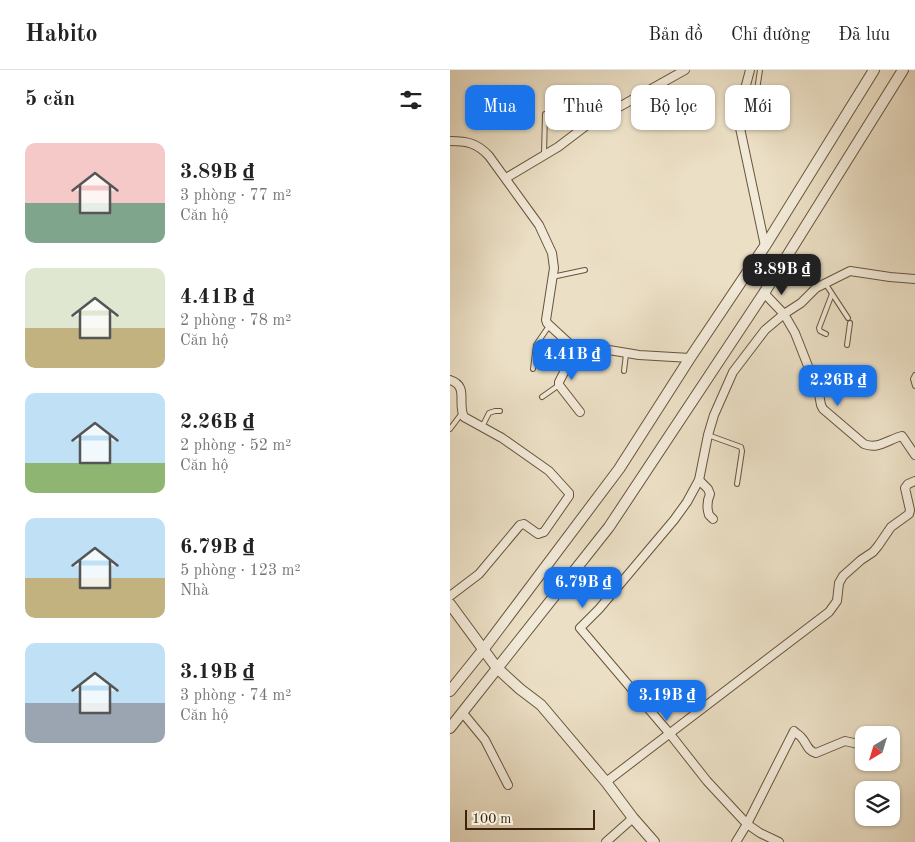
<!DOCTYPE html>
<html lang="vi">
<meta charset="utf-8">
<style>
body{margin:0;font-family:"Old Standard TT",serif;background:#f2f2f2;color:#222;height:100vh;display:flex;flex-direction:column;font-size:19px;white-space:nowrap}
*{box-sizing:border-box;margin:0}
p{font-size:16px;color:#767676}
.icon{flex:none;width:28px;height:28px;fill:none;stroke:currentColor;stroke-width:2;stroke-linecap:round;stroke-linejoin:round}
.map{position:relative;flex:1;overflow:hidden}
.sheet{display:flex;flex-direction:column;background:#fff;width:450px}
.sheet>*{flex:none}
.top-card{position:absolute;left:15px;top:15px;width:375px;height:45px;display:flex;gap:10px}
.needle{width:32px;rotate:218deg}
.buttons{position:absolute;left:405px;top:656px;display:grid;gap:10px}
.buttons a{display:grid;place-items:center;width:45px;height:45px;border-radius:10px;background:#fff;box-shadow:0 1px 4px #0004;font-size:25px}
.scale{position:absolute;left:15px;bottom:12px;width:130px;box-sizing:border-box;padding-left:5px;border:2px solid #3c250c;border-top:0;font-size:14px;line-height:18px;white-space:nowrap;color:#3c250c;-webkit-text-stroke:4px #f2ead9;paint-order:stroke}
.price{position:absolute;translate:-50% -42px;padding:0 11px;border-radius:10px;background:#1a73e8;color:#fff;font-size:16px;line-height:32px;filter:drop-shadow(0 1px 2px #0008)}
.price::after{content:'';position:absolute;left:50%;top:30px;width:15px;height:11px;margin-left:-8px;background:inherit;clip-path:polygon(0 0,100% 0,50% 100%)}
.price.on{background:#222;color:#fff}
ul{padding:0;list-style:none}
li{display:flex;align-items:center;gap:15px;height:125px;padding:0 25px}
li span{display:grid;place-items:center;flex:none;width:140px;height:100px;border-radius:10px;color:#555}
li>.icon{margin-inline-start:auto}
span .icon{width:60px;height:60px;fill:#fffc;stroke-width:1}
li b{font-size:21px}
h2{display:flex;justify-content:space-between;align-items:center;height:60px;padding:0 25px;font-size:21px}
.pill{padding:0 18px;border-radius:10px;background:#fff;box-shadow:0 1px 4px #0004;font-size:18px;line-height:45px}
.pill.on{background:#1a73e8;color:#fff}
header{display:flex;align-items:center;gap:30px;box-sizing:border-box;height:70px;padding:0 25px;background:#fff;border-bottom:1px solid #e0e0e0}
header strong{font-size:24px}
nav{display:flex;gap:28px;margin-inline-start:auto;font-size:18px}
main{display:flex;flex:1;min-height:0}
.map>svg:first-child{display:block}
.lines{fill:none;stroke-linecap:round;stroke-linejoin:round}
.service-casing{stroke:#68543a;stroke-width:6}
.minor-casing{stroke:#68543a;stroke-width:10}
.tertiary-casing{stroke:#68543a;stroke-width:12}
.service{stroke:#f2ead9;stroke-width:4}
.minor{stroke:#f2ead9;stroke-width:8}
.tertiary{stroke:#f2ead9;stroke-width:10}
</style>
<header>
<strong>Habito</strong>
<nav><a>Bản đồ</a><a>Chỉ đường</a><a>Đã lưu</a></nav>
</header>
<main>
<section class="sheet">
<h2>5 căn<svg class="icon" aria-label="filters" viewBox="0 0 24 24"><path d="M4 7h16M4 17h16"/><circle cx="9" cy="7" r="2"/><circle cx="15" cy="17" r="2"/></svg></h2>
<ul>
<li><span style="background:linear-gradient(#f6c9c9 60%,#7fa58c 0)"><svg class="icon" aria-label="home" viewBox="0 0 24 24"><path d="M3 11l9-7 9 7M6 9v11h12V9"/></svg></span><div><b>3.89B ₫</b><p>3 phòng · 77 m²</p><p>Căn hộ</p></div></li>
<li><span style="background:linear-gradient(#dfe7d0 60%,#c2b280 0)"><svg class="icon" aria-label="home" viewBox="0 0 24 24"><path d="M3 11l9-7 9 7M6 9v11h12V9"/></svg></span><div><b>4.41B ₫</b><p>2 phòng · 78 m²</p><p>Căn hộ</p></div></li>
<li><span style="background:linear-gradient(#bfe0f5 70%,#8fb573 0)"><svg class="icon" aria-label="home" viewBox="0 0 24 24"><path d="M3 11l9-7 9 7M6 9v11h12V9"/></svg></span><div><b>2.26B ₫</b><p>2 phòng · 52 m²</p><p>Căn hộ</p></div></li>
<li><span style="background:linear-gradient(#bfe0f5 60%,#c2b280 0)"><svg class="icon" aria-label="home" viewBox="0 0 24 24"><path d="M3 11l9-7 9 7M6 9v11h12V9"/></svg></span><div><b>6.79B ₫</b><p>5 phòng · 123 m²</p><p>Nhà</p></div></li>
<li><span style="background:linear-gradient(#bfe0f5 60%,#9aa5b1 0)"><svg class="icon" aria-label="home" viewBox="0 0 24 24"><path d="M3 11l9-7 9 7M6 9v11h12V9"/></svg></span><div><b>3.19B ₫</b><p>3 phòng · 74 m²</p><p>Căn hộ</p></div></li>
</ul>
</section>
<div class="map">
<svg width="465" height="772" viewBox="0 0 465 772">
<rect width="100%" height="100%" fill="#ebdfc5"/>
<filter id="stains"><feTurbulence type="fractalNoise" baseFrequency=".004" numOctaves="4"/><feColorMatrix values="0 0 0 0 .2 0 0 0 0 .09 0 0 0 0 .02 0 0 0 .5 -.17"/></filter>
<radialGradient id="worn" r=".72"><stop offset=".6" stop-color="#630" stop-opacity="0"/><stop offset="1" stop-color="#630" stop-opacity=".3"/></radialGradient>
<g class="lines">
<!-- service casing -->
<g class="service-casing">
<g id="service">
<polyline points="307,20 310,0"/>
<polyline points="94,85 95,44"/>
<polyline points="102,207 135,200"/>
<polyline points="375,213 398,248"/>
<polyline points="376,264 370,261 369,258 382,224"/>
<polyline points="397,275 400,253"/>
<polyline points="83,299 86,275 99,256"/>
<polyline points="174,301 176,284"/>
<polyline points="465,305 463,309 465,316"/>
<polyline points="92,327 109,315"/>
<polyline points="32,357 39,343 45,341 50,341"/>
<polyline points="0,359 12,343"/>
<polyline points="258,365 291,377 292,381 287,414"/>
</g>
</g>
<!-- minor casing -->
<g class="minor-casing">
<g id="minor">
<polyline points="300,0 291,34 289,45 290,58 315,176"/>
<path d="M 0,71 C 17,71 27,73 39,86 L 89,155 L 102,183 L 104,198 L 96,250 L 97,253 L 124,278 L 129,280 L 138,281 L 153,279 L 189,285 L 240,288"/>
<polyline points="56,108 108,77 137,55 235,0"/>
<path d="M 314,223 L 334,244 L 345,263 L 369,324 L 371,335 L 373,339 L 414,374 C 428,380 439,369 452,366 L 465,385"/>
<polyline points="126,279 109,312 109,315 130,342"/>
<path d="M 0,310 C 19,316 7,333 14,347 L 52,368 L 99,401 L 119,423 L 119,426 L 94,462 L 88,464 L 74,454 L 70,455 L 29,504 L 0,526"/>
<path d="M 249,410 L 258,419 L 260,424 C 257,431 257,439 259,445 L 263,449"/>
<polyline points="12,642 35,670 58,715"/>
<polyline points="156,712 379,542 387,531 389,513 393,506 411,490 423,482 428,476 441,457 459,444 460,440 455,418 458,414 465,411"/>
<polyline points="156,772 183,748"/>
<path d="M 286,772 L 297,754 L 344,661 C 344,662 351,666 351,667 C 357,673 357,681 366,683 L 395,671 L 408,674"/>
<polyline points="329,772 310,763 297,754 257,711 220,664 130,558 149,539 224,450 237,432 249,410 258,365 264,345 283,302 315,260 334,244 351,233 366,218 400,201 440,207 465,209"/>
</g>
</g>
<!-- tertiary casing -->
<g class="tertiary-casing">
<g id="tertiary">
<polyline points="0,534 47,598 70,619 91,635 156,712 183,748 204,772"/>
<polyline points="0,621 33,580 169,399 240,288 315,176 424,0"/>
<polyline points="0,658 159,457 314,223 453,0"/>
</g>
</g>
<!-- service -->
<use href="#service" class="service"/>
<!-- minor -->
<use href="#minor" class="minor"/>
<!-- tertiary -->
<use href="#tertiary" class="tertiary"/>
</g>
<rect width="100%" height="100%" filter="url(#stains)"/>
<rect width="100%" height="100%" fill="url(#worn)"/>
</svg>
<div class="buttons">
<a><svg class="needle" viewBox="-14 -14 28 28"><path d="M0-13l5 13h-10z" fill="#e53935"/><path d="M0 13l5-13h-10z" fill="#767676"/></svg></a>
<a><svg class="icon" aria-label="layers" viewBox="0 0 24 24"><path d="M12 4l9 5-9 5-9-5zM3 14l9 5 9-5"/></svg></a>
</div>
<div class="scale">100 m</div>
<b class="price on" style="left:332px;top:226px">3.89B ₫</b>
<b class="price" style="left:122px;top:311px">4.41B ₫</b>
<b class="price" style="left:388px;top:337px">2.26B ₫</b>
<b class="price" style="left:133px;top:539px">6.79B ₫</b>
<b class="price" style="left:217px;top:652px">3.19B ₫</b>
<div class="top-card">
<a class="pill on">Mua</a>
<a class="pill">Thuê</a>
<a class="pill">Bộ lọc</a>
<a class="pill">Mới</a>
</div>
</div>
</main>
